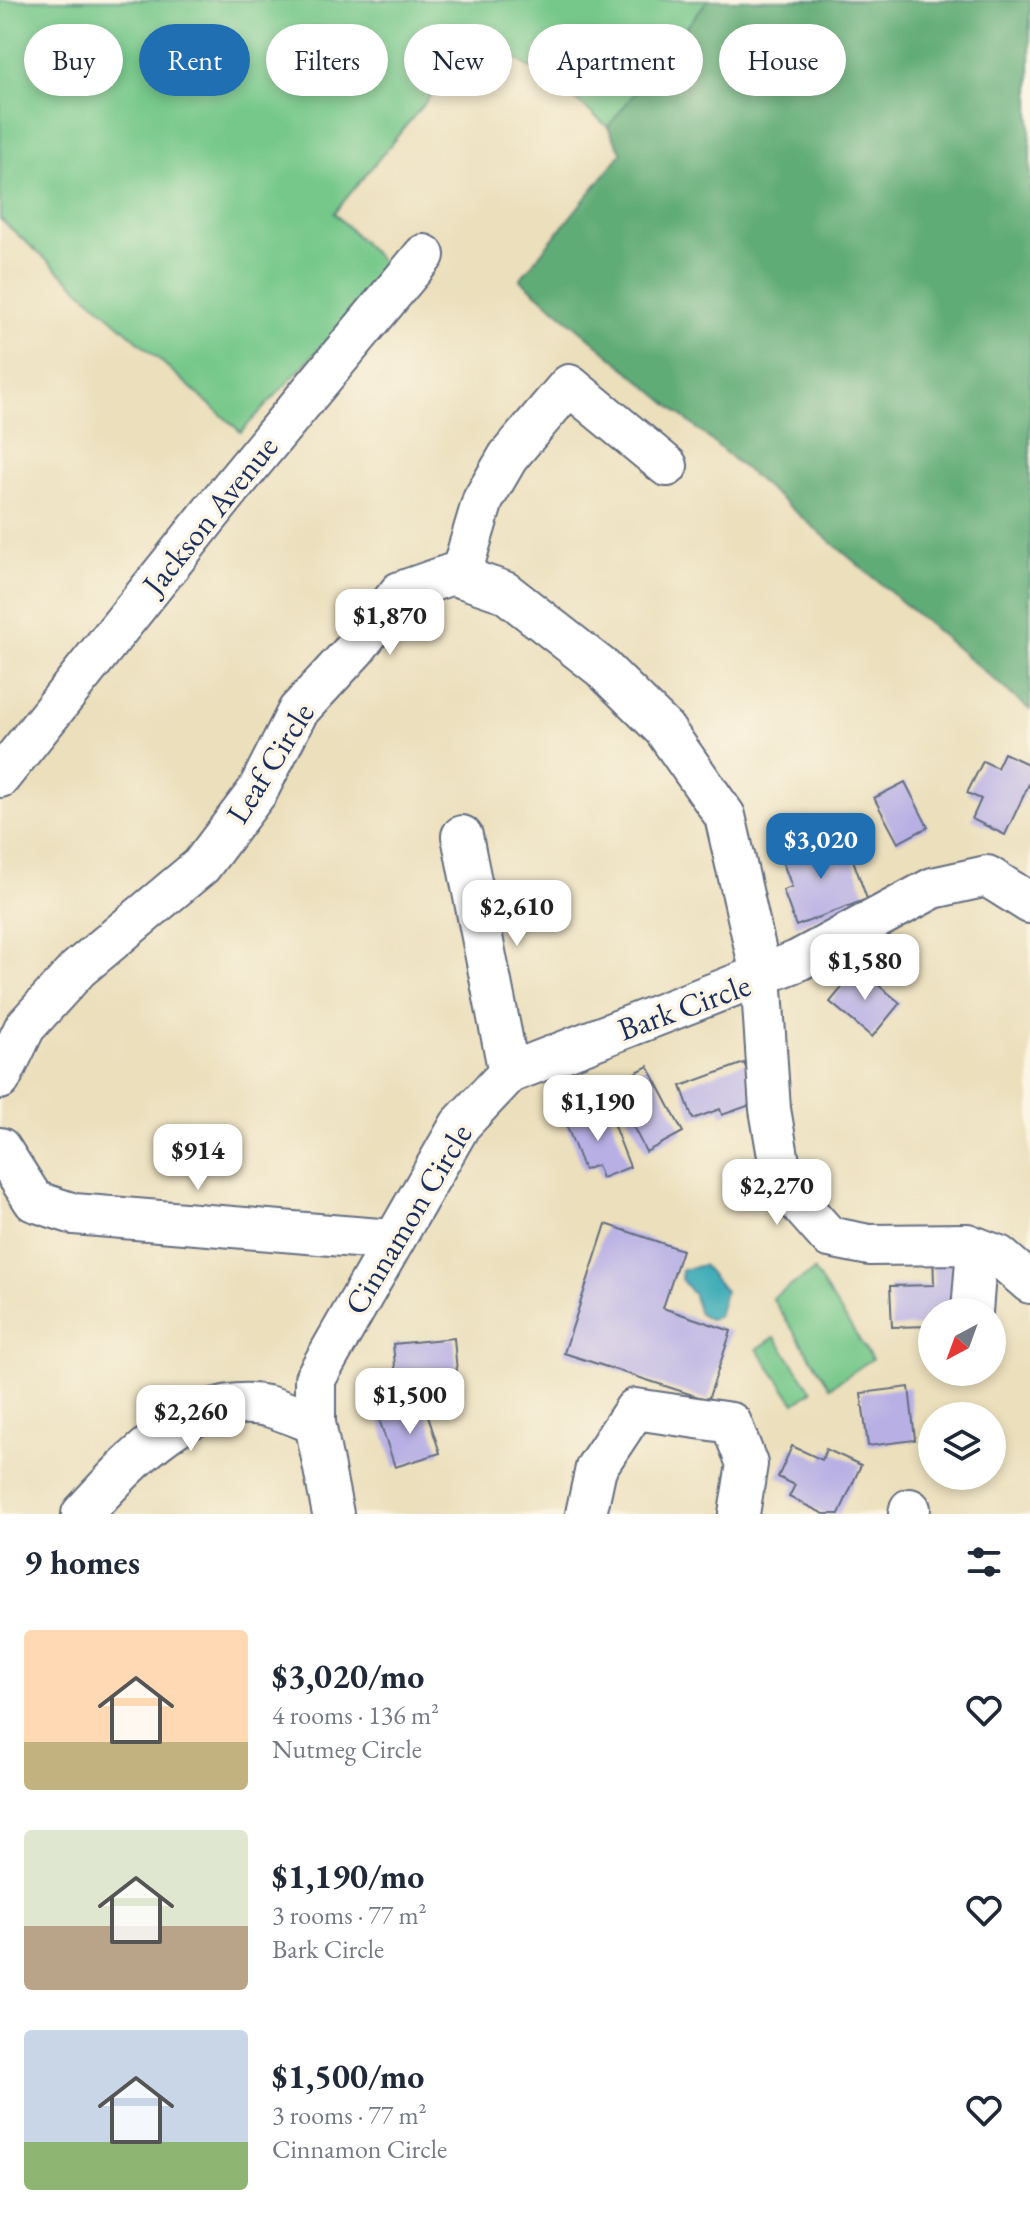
<!DOCTYPE html>
<meta charset="utf-8">
<style>
body{margin:0;font-family:"EB Garamond",serif;background:#f2f2f3;color:#1f2937;height:100vh;display:flex;flex-direction:column;font-size:30px;white-space:nowrap}
*{box-sizing:border-box;margin:0}
p{font-size:26px;color:#747a83}
.icon{flex:none;width:44px;height:44px;fill:none;stroke:currentColor;stroke-width:2;stroke-linecap:round;stroke-linejoin:round}
.map{position:relative;height:1514px;overflow:hidden}
.details{display:flex;flex-direction:column;background:#fff;flex:1}
.details>*{flex:none}
.banner{position:absolute;left:24px;top:24px;width:982px;height:72px;display:flex;gap:16px}
.needle{width:52px;rotate:221deg}
.tools{position:absolute;left:918px;top:1298px;display:grid;gap:16px}
.tools a{display:grid;place-items:center;width:88px;height:88px;border-radius:50%;background:#fff;box-shadow:0 4px 12px #0003;font-size:40px}
.price{position:absolute;translate:-50% -68px;padding:0 18px;border-radius:16px;background:#fff;color:#222;font-size:26px;line-height:52px;filter:drop-shadow(0 2px 4px #0008)}
.price::after{content:'';position:absolute;left:50%;top:48px;width:24px;height:18px;margin-left:-12px;background:inherit;clip-path:polygon(0 0,100% 0,50% 100%)}
.price.on{background:#1f6fb2;color:#fff}
ul{padding:0;list-style:none}
li{display:flex;align-items:center;gap:24px;height:200px;padding:0 24px}
li span{display:grid;place-items:center;flex:none;width:224px;height:160px;border-radius:8px;color:#555}
li>.icon{margin-inline-start:auto}
span .icon{width:96px;height:96px;fill:#fffc;stroke-width:1}
li b{font-size:34px}
h2{display:flex;justify-content:space-between;align-items:center;height:96px;padding:0 24px;font-size:34px}
.pill{padding:0 28px;border-radius:36px;background:#fff;box-shadow:0 4px 12px #0003;font-size:28px;line-height:72px}
.pill.on{background:#1f6fb2;color:#fff}
.map>svg:first-child{display:block}
.green{fill:#76c88a;stroke:#487c74;stroke-width:2}
.forest{fill:#60ac76;stroke:#3e6e6a;stroke-width:2}
.water{fill:#3aabb6;stroke:#2a6d8a;stroke-width:2}
.building{fill:#b8b0e4}
.lines{fill:none;stroke-linecap:round;stroke-linejoin:round}
.minor-casing{stroke:#646d7f;stroke-width:44}
.minor{stroke:#fff;stroke-width:40}
.labels{text-anchor:middle;stroke-width:7;stroke-linejoin:round;paint-order:stroke}
.street-label{font-size:32px;fill:#1b2f5e;stroke:#fcf5e5}
</style>
<div class="map">
<svg width="1030" height="1514" viewBox="0 0 1030 1514">
<rect width="100%" height="100%" fill="#fcf5e5"/>
<filter id="ink" filterUnits="userSpaceOnUse"><feTurbulence type="fractalNoise" baseFrequency=".0125" numOctaves="2"/><feDisplacementMap in="SourceGraphic" scale="16" xChannelSelector="R" yChannelSelector="G"/><feConvolveMatrix kernelMatrix="1 2 1 2 8 2 1 2 1" color-interpolation-filters="sRGB"/></filter>
<filter id="wash" filterUnits="userSpaceOnUse"><feTurbulence type="fractalNoise" baseFrequency=".006" numOctaves="4" result="noise"/><feDisplacementMap in="SourceGraphic" scale="32" xChannelSelector="R" yChannelSelector="G"/><feGaussianBlur stdDeviation="1.8" result="paint"/><feColorMatrix in="noise" values="0 0 0 0 0 0 0 0 0 0 0 0 0 0 0 0 0 1.4 0 .05"/><feComposite in="paint" operator="in"/></filter>
<g filter="url(#wash)">
<rect width="100%" height="100%" fill="#ebdfbc"/>
<!-- green -->
<g class="green">
<polygon points="0,0 708,0 608,127 557,84 479,37 334,213 385,265 331,336 241,432 0,219"/>
<polygon points="814,1271 872,1359 830,1387 772,1298"/>
<polygon points="775,1337 812,1391 795,1403 757,1349"/>
</g>
<!-- forest -->
<polygon class="forest" points="708,0 1030,0 1030,710 520,279 622,153 608,127"/>
<!-- water -->
<polygon class="water" points="703,1265 725,1291 718,1317 709,1319 698,1312 694,1295 681,1279 682,1270"/>
<g id="blocks">
<!-- building -->
<g class="building">
<polygon points="1004,753 1030,765 1030,782 1005,835 972,819 981,799 967,793 983,761 997,768"/>
<polygon points="905,782 928,827 898,843 874,798"/>
<polygon points="831,836 837,853 849,849 867,899 796,926 783,890 792,887 780,855"/>
<polygon points="858,968 900,1003 872,1037 830,1002"/>
<polygon points="744,1063 759,1102 722,1115 720,1109 693,1119 681,1086"/>
<polygon points="648,1066 683,1132 646,1152 612,1085"/>
<polygon points="607,1108 630,1167 602,1178 597,1165 584,1170 566,1124"/>
<polygon points="606,1224 682,1250 663,1308 731,1331 708,1400 564,1353"/>
<polygon points="933,1252 959,1252 961,1312 932,1312 932,1326 892,1327 890,1286 934,1285"/>
<polygon points="454,1338 458,1383 397,1388 393,1344"/>
<polygon points="909,1387 915,1440 868,1446 861,1393"/>
<polygon points="424,1404 440,1453 395,1467 379,1419"/>
<polygon points="792,1446 822,1460 826,1449 861,1465 839,1514 824,1514 789,1497 795,1485 778,1477"/>
</g>
</g>
</g>
<g filter="url(#ink)">
<use href="#blocks" fill-opacity="0" stroke="#646d7f" stroke-width="2"/>
<g class="lines">
<!-- minor casing -->
<g class="minor-casing">
<g id="minor">
<polyline points="460,577 483,500 508,457 569,385 667,466"/>
<polyline points="0,777 231,488 424,255"/>
<polyline points="462,836 509,1073"/>
<polyline points="0,1079 25,1027 78,969 201,866 257,792 298,711 356,648 400,592 452,574 505,592 602,668 664,729 725,816 761,974 770,1109 782,1180 805,1210 829,1237 869,1245 967,1244 999,1256 1030,1283"/>
<polyline points="0,1148 34,1201 74,1214 392,1240"/>
<polyline points="972,1312 977,1248"/>
<path d="M 82,1514 C 128,1464 192,1390 267,1406 C 283,1410 299,1418 315,1423"/>
<polyline points="333,1514 315,1423 315,1379 460,1125 509,1073 797,961 933,888 987,876 1030,903"/>
<polyline points="586,1514 596,1468 635,1409 731,1423 747,1464 739,1514"/>
<polyline points="909,1514 910,1509"/>
</g>
</g>
<!-- minor -->
<use href="#minor" class="minor"/>
</g>
</g>
<g class="labels">
<!-- street labels -->
<g class="street-label">
<text transform="translate(210 515) rotate(-51)" y="11">Jackson Avenue</text>
<text transform="translate(270 763) rotate(-58)" y="11">Leaf Circle</text>
<text transform="translate(684 1007) rotate(-20)" y="11">Bark Circle</text>
<text transform="translate(408 1219) rotate(-59)" y="11">Cinnamon Circle</text>
</g>
</g>
</svg>
<div class="tools">
<a><svg class="needle" viewBox="-14 -14 28 28"><path d="M0-13l5 13h-10z" fill="#e53935"/><path d="M0 13l5-13h-10z" fill="#747a83"/></svg></a>
<a><svg class="icon" aria-label="layers" viewBox="0 0 24 24"><path d="M12 4l9 5-9 5-9-5zM3 14l9 5 9-5"/></svg></a>
</div>
<b class="price" style="left:390px;top:657px">$1,870</b>
<b class="price on" style="left:821px;top:881px">$3,020</b>
<b class="price" style="left:517px;top:948px">$2,610</b>
<b class="price" style="left:865px;top:1002px">$1,580</b>
<b class="price" style="left:598px;top:1143px">$1,190</b>
<b class="price" style="left:198px;top:1192px">$914</b>
<b class="price" style="left:777px;top:1227px">$2,270</b>
<b class="price" style="left:410px;top:1436px">$1,500</b>
<b class="price" style="left:191px;top:1453px">$2,260</b>
<div class="banner">
<a class="pill">Buy</a>
<a class="pill on">Rent</a>
<a class="pill">Filters</a>
<a class="pill">New</a>
<a class="pill">Apartment</a>
<a class="pill">House</a>
</div>
</div>
<section class="details">
<h2>9 homes<svg class="icon" aria-label="filters" viewBox="0 0 24 24"><path d="M4 7h16M4 17h16"/><circle cx="9" cy="7" r="2"/><circle cx="15" cy="17" r="2"/></svg></h2>
<ul>
<li><span style="background:linear-gradient(#ffd9b3 70%,#c2b280 0)"><svg class="icon" aria-label="home" viewBox="0 0 24 24"><path d="M3 11l9-7 9 7M6 9v11h12V9"/></svg></span><div><b>$3,020/mo</b><p>4 rooms · 136 m²</p><p>Nutmeg Circle</p></div><svg class="icon" aria-label="heart" viewBox="0 0 24 24"><path d="M12 20l-8-8c-3-5 5-10 8-4 3-6 11-1 8 4z"/></svg></li>
<li><span style="background:linear-gradient(#dfe7d0 60%,#b9a48a 0)"><svg class="icon" aria-label="home" viewBox="0 0 24 24"><path d="M3 11l9-7 9 7M6 9v11h12V9"/></svg></span><div><b>$1,190/mo</b><p>3 rooms · 77 m²</p><p>Bark Circle</p></div><svg class="icon" aria-label="heart" viewBox="0 0 24 24"><path d="M12 20l-8-8c-3-5 5-10 8-4 3-6 11-1 8 4z"/></svg></li>
<li><span style="background:linear-gradient(#c9d6e8 70%,#8fb573 0)"><svg class="icon" aria-label="home" viewBox="0 0 24 24"><path d="M3 11l9-7 9 7M6 9v11h12V9"/></svg></span><div><b>$1,500/mo</b><p>3 rooms · 77 m²</p><p>Cinnamon Circle</p></div><svg class="icon" aria-label="heart" viewBox="0 0 24 24"><path d="M12 20l-8-8c-3-5 5-10 8-4 3-6 11-1 8 4z"/></svg></li>
</ul>
</section>
